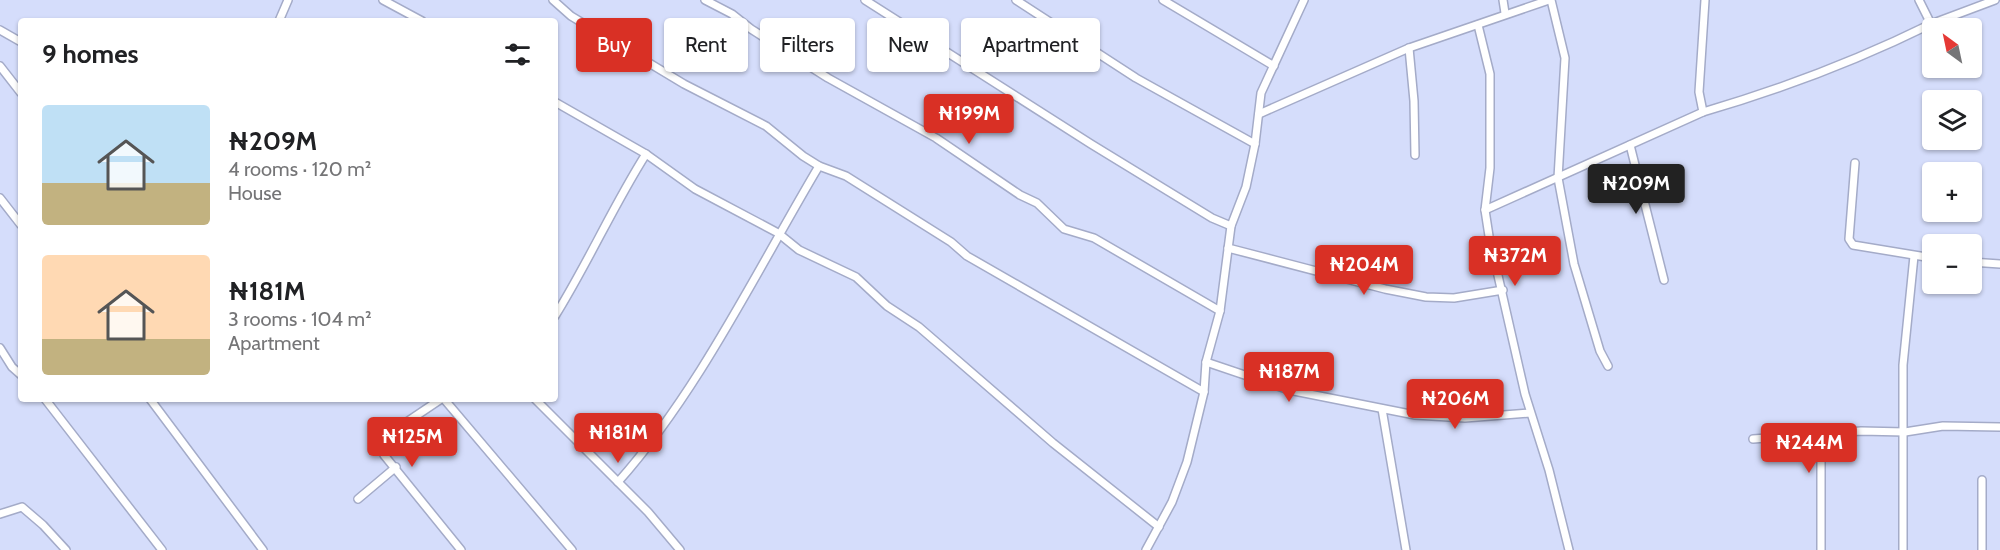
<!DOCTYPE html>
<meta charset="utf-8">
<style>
body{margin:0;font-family:Cabin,sans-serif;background:#f6f6f6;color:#202124;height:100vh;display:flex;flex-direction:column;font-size:22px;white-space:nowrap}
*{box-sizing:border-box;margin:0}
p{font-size:20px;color:#757577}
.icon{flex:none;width:33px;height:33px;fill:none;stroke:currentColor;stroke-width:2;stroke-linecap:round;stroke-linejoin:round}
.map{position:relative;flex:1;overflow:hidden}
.side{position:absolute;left:18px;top:18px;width:540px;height:384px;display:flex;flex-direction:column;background:#fff;border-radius:6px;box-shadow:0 2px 4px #0004}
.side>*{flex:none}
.top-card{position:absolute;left:576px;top:18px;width:570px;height:54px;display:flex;gap:12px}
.needle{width:39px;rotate:327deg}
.controls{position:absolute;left:1922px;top:18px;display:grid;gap:12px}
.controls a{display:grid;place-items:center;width:60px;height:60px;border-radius:6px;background:#fff;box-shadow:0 2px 4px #0004;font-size:30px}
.price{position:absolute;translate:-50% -51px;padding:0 14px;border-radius:6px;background:#d93025;color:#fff;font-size:20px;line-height:39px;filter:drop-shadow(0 2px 3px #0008)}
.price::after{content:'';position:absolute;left:50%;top:36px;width:18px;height:14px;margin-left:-9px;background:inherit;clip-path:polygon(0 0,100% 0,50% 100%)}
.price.current{background:#222;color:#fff}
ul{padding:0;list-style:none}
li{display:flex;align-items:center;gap:18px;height:150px;padding:0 24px}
li span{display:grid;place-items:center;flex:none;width:168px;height:120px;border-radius:6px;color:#555}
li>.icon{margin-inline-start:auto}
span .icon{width:72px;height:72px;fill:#fffc;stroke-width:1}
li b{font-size:26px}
h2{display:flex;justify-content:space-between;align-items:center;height:72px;padding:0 24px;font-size:26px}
.chip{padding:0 21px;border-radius:6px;background:#fff;box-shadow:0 2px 4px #0004;font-size:21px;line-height:54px}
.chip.current{background:#d93025;color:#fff}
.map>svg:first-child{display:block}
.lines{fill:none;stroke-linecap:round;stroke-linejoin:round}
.street-casing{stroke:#a4abc8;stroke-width:10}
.street{stroke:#fff;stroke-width:7}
</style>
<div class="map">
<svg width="2000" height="550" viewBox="0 0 2000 550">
<rect width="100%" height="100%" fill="#d5ddfb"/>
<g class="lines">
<!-- street casing -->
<g class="street-casing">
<g id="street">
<polyline points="383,0 422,21"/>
<polyline points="553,0 571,16 684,84 766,126 803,156 819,166 846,176 951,242 967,256 1204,392"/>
<polyline points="705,0 732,14 751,29 828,78 936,138 1020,195 1037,203 1064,229 1094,238 1220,311"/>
<polyline points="865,0 1091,144 1212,218 1231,226"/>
<polyline points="1016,0 1136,78 1255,144"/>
<polyline points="1163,0 1274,66"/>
<polyline points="1503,0 1505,13"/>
<polyline points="1551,0 1565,58 1558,178 1574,264 1600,351 1608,366"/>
<polyline points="1919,0 1931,24 1995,0"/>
<polyline points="279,21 288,0"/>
<polyline points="1478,25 1490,74 1490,168 1485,210 1489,236 1525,394 1549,470 1569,550"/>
<polyline points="0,30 21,42"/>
<polyline points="1409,48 1414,101 1415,155"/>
<polyline points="0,66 21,93"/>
<polyline points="555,102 646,154 695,189 778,233 799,250 856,277 887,306 919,327 1053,443 1159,527"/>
<path d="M 1703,112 C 1782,89 1858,60 1931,24"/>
<polyline points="1259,114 1409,48 1549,0"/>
<polyline points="1630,145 1664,280"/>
<polyline points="1855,163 1849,239 1853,245 1932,258"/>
<polyline points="0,198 21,225"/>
<polyline points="1485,210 1703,112 1699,92 1705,0"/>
<polyline points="1228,248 1385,289 1426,297 1454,298 1503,290"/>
<polyline points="1971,262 2000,264"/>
<path d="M 555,316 C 588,263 613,206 646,154"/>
<polyline points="0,348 12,367 21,375"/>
<polyline points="1206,362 1289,390 1415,415 1465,418 1530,413"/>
<polyline points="45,399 162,550"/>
<polyline points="150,399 263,550"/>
<polyline points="441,399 383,438 380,445 384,455 461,550"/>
<polyline points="444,399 572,550"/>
<polyline points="535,399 648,512 680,550"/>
<polyline points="1382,409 1406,550"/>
<polyline points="1753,439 1861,431 1905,432 1943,426 2000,427"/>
<polyline points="1982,480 1982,550"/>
<path d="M 618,482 C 699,391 757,270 819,166"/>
<polyline points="358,499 396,467"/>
<polyline points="0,514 22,507 43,525 66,550"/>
<polyline points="1146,550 1172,502 1187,462 1204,392 1206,362 1220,311 1231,226 1246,187 1255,144 1261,93 1304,0"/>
<polyline points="1821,550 1821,433"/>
<polyline points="1903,550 1903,365 1914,256"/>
</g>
</g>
<!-- street -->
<use href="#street" class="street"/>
</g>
</svg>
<div class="controls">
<a><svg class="needle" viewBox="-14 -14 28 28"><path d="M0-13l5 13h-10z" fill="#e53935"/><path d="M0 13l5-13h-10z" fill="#757577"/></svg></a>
<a><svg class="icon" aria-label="layers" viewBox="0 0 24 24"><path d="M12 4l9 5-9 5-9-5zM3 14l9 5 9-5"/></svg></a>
<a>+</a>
<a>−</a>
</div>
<b class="price" style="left:969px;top:145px">₦199M</b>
<b class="price current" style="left:1636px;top:215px">₦209M</b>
<b class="price" style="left:1515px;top:287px">₦372M</b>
<b class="price" style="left:1364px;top:296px">₦204M</b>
<b class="price" style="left:1289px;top:403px">₦187M</b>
<b class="price" style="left:1455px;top:430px">₦206M</b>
<b class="price" style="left:618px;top:464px">₦181M</b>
<b class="price" style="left:412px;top:468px">₦125M</b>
<b class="price" style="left:1809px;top:474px">₦244M</b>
<div class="top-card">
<a class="chip current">Buy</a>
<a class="chip">Rent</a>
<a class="chip">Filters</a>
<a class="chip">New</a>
<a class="chip">Apartment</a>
</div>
<section class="side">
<h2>9 homes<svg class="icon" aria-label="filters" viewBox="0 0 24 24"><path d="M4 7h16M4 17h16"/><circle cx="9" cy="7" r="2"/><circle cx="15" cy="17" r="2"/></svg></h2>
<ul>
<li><span style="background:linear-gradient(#bfe0f5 65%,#c2b280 0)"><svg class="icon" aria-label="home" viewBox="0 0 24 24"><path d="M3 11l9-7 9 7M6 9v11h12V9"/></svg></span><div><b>₦209M</b><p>4 rooms · 120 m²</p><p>House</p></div></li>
<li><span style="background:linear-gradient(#ffd9b3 70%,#c2b280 0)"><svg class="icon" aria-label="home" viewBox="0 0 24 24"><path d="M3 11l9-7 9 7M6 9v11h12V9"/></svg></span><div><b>₦181M</b><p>3 rooms · 104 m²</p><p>Apartment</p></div></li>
</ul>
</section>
</div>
